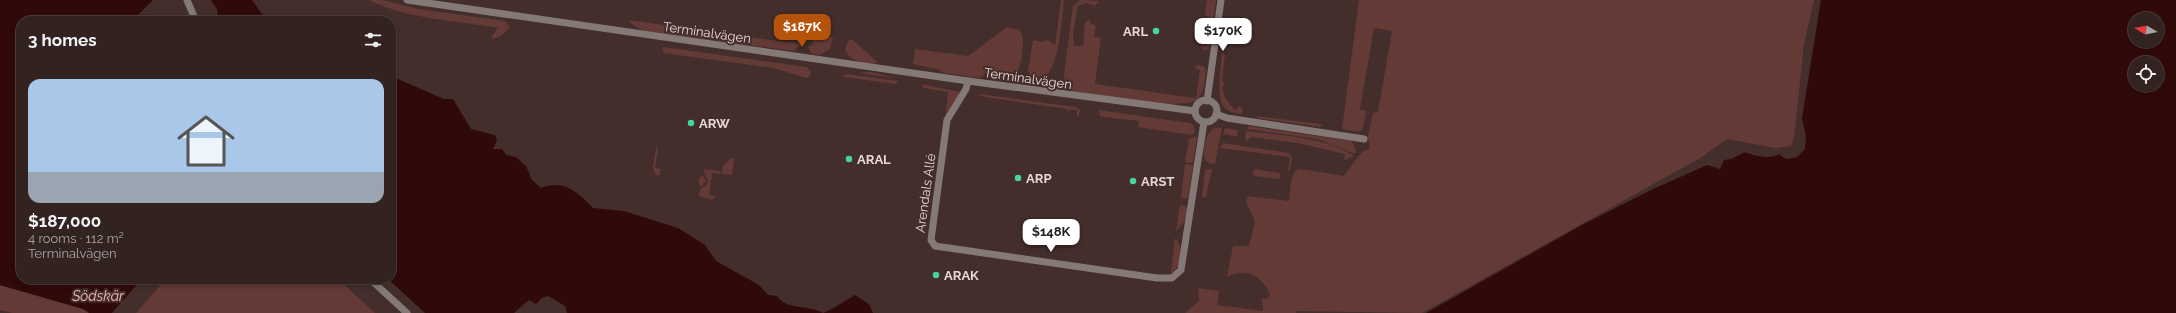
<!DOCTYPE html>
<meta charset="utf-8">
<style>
body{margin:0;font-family:Raleway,sans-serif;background:#3d2f2d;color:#f1f3f6;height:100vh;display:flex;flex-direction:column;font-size:15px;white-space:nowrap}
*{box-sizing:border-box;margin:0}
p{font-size:13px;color:#a8a4a5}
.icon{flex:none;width:22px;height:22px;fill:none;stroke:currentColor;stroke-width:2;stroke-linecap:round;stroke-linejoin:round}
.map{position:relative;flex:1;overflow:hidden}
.details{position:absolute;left:16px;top:16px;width:380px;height:268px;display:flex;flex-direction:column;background:#322220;border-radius:16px;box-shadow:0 2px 6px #0003,0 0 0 1px #4d3f3e}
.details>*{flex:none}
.needle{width:26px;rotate:280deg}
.controls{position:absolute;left:2128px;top:12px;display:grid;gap:8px}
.controls a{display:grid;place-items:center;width:36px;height:36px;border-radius:50%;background:#322220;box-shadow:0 2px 6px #0003,0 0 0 1px #4d3f3e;font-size:20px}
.price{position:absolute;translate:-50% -34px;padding:0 9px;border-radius:8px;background:#fff;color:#222;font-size:13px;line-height:26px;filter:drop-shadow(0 1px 2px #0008)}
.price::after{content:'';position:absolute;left:50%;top:24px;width:12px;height:9px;margin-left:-6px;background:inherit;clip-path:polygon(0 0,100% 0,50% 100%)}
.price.on{background:#b45309;color:#fff}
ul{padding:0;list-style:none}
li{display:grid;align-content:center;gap:8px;height:212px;padding:0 12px}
li span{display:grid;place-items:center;height:124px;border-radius:12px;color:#555}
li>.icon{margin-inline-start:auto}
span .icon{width:72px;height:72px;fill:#fffc;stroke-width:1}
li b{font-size:17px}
h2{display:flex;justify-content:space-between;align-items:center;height:48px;padding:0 12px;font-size:17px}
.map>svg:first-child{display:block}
.green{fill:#643a36}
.water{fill:#300a09;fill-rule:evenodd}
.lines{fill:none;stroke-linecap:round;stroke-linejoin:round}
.street{stroke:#847977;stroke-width:7}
.poi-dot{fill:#47d49d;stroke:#432e2b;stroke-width:1.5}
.labels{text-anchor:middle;stroke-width:4;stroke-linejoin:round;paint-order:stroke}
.poi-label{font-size:13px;font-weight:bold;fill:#e6d8d6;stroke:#432e2b;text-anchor:start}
.street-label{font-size:13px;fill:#e6d8d6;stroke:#432e2b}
.water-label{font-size:14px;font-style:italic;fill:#f8bab3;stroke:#432e2b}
</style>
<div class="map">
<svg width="2176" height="313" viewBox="0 0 2176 313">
<rect width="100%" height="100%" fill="#432e2b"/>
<!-- green -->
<g class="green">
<path d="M 369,0 L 383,0 L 418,9 L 505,21 L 510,27 L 501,36 L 492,39 L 492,36 L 498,28 C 455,20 409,20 369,0 Z"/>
<path d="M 1061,0 L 1064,0 C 1062,17 1059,91 1032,79 L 1028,71 L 1033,40 L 1041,42 L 1048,40 L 1055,45 Z"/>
<path d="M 1080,0 L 1099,1 L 1095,6 L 1086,3 L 1078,6 L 1073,32 L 1074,46 L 1083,46 L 1085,23 L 1090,19 L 1090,23 L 1096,26 L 1094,37 L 1101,38 L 1095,84 L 1195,98 L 1196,98 L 1200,70 L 1194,68 L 1197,65 L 1203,66 L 1206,69 C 1205,79 1205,94 1196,100 C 1181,111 1099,95 1077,92 C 1068,90 1064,84 1064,75 L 1073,6 Z"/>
<polygon points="1207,0 1216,0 1209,48 1205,51 1200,47 1206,46 1210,17 1205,16"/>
<path d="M 1359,0 L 1814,0 L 1804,44 L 1794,138 L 1791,146 L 1776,148 L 1727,139 L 1700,158 L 1422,313 L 1296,311 L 1296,313 L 1185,313 L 1199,301 L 1198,288 L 1219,291 L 1217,305 L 1263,311 L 1262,298 L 1267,299 L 1270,295 C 1263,276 1246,267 1227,277 L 1233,246 L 1249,246 L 1255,221 L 1246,202 L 1248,196 L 1289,201 L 1291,181 L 1295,171 L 1300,169 L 1344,176 L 1361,153 L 1370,148 L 1368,137 L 1373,113 L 1378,112 L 1392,31 L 1374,28 L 1360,109 L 1366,111 L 1363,128 L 1359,132 L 1342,129 Z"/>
<polygon points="816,14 830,16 832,28 815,29"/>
<path d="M 629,20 L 800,44 L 794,51 L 654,32 C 645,31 634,29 629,20 Z"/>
<path d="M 1007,27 L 1019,30 C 1027,37 1021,71 1014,79 L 991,78 L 987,71 L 981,78 L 944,73 L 937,69 L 913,64 L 915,49 L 968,56 Z"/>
<polygon points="814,34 833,37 830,49 820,55 811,53 808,46 812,46"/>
<path d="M 849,40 L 853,40 L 878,63 C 866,64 847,62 845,48 Z"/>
<polygon points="663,47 807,67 811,72 809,77 806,78 774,68 663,53"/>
<path d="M 1222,53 L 1225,55 L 1222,80 L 1225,86 L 1222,87 L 1225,98 L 1234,109 L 1236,110 L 1240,106 L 1243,110 L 1241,114 C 1235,113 1228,112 1224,107 C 1216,97 1221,66 1222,53 Z"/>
<polygon points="871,72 896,78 857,73"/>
<polygon points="846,74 898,81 896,84 843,77"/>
<polygon points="922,84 960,92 945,119 948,92 923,88"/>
<polygon points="980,94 1076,107 1080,110 1079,116 1077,116 1077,110 1069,110 1069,114 1067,109 985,97 978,95"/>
<polygon points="1099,110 1190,123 1194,126 1195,132 1191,135 1138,127 1139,121 1104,117 1100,116"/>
<polygon points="1257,116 1321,124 1322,125 1320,127 1257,118"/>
<path d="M 1248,126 L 1351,141 C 1355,145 1357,149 1355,154 L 1318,139 L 1247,129 Z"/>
<path d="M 1214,128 L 1222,128 L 1215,164 C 1196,166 1204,134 1214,128 Z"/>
<polygon points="1225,128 1238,130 1237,137 1226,134 1223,136"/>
<path d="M 1246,131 C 1282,136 1323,136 1354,156 L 1344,160 L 1345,154 L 1298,143 L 1251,137 L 1247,141 L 1245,139 Z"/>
<polygon points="1196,136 1197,136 1193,163 1185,162 1189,139"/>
<polygon points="1223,143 1289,153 1292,158 1290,170 1288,171 1290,157 1220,148"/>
<polygon points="656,147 658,148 655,168 661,169 659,176 655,174 653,168"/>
<polygon points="731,158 734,159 732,175 722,174 723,166"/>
<polygon points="1185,164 1193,165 1188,197 1185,199 1181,198"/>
<polygon points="703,169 721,171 720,174 712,173 711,181 708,181"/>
<polygon points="1210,169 1212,169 1206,197 1202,197 1205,170"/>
<polygon points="1255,169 1280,173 1281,177 1278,179 1254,176 1253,172"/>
<polygon points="702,175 706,181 701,187 698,181"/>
<polygon points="708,181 711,182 709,195 715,196 712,200 699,196 700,189 706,186"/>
<path d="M 1180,205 L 1186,206 C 1190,215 1183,225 1176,231 Z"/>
<path d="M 1175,238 C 1184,247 1183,266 1171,273 Z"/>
<polygon points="142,279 112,313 12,313 0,310 0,285 83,309"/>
<polygon points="166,279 338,279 375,313 136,313"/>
</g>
<!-- water -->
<g class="water">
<polygon points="0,0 153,0 136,17 137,21 21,21 21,279 142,279 112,313 89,313 83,309 0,285"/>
<polygon points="211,0 252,0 262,14 271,21 218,21 217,9"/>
<path d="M 1821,0 L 2176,0 L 2176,313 L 1426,313 L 1582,225 L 1651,190 L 1707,165 L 1720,169 L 1724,160 L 1731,159 L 1745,152 C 1754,156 1770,160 1779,154 L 1786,159 L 1797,157 L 1805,149 L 1806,136 L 1802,119 L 1803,112 ZM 2135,19 L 2157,19 L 2157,41 L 2135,41 ZM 2135,63 L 2157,63 L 2157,85 L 2135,85 Z"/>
<path d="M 391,76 L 444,99 L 453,99 L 471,129 L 495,135 L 497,141 L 493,149 L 502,149 L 506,155 L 516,157 L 526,166 L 532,180 L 541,188 C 563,179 578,192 593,208 L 624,211 L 678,228 L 705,245 L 716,261 L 759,285 L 768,295 L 777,296 C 788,311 807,304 823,313 L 832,309 L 855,295 L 869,304 L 873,313 L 567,313 L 565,306 L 548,296 L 542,298 L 536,304 L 529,300 L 514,313 L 425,313 L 388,279 L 391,279 Z"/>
</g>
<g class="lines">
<!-- street -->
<g class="street">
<polyline points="187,0 196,21"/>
<polyline points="407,0 968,81 1195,111"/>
<polyline points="968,81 966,89 947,120 931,240 935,246 1157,278 1172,278 1181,270 1204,122"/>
<circle cx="1206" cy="111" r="11"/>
<polyline points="1207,101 1221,0"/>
<polyline points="1216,114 1227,118 1364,139"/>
<polyline points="370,279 407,313"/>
</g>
</g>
<!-- markers -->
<g class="poi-dot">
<circle cx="1156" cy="31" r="4"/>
<circle cx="691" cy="123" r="4"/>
<circle cx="849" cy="159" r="4"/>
<circle cx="1018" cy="178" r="4"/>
<circle cx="1133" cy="181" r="4"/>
<circle cx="936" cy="275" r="4"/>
</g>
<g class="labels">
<!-- poi labels -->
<g class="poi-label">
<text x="1148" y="36" text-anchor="end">ARL</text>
<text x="699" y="128">ARW</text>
<text x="857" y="164">ARAL</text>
<text x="1026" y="183">ARP</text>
<text x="1141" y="186">ARST</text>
<text x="944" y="280">ARAK</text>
</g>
<!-- street labels -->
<g class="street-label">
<text transform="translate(707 32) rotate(8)" y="5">Terminalvägen</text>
<text transform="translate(1028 78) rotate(8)" y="5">Terminalvägen</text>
<text transform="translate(925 193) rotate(-82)" y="5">Arendals Allé</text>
</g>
<!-- water labels -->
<g class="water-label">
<text x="98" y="301">Södskär</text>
</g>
</g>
</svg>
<div class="controls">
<a><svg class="needle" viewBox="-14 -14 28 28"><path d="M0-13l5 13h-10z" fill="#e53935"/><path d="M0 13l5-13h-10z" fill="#a8a4a5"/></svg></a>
<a><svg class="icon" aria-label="locate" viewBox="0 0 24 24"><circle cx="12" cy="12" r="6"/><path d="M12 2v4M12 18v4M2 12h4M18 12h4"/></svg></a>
</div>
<b class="price on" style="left:802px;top:48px">$187K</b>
<b class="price" style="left:1223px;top:52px">$170K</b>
<b class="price" style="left:1051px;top:253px">$148K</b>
<section class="details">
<h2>3 homes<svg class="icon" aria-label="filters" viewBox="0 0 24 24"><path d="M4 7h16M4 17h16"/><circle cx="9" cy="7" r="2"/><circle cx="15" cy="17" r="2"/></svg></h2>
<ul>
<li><span style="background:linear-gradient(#a9c7e8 75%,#9aa5b1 0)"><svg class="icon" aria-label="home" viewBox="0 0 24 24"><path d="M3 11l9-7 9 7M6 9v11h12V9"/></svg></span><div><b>$187,000</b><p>4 rooms · 112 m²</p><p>Terminalvägen</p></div></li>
</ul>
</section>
</div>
